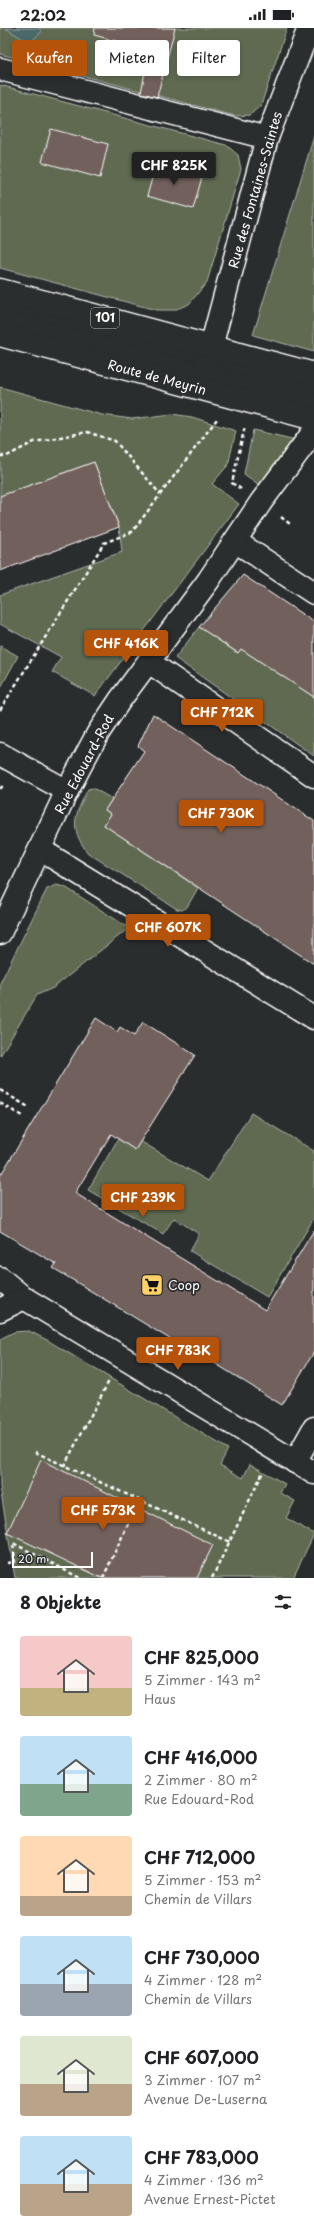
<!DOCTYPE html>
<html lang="de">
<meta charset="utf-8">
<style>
body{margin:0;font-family:"Playpen Sans",sans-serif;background:#f2f2f2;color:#202124;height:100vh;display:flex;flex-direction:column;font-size:15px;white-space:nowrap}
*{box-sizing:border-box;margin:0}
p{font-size:13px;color:#757577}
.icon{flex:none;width:22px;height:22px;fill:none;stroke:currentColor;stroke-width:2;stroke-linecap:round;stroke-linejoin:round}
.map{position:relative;height:1550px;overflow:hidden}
.details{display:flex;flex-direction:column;background:#fff;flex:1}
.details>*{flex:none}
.banner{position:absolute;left:12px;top:12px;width:290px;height:36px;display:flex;gap:8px}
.scale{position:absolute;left:12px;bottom:10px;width:81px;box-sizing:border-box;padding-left:4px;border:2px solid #fff;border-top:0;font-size:11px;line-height:14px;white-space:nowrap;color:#fff;-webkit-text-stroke:3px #2a2d2e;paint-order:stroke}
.price{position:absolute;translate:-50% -34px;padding:0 9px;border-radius:4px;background:#b45309;color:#fff;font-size:13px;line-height:26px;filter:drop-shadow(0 1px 2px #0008)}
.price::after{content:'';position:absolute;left:50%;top:24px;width:12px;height:9px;margin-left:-6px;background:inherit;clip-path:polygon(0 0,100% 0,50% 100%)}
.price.selected{background:#222;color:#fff}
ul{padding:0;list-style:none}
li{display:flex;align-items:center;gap:12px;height:100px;padding:0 20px}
li span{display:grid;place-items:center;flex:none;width:112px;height:80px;border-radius:4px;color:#555}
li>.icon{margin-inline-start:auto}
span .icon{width:48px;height:48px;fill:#fffc;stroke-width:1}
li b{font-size:17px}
h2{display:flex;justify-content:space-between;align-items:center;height:48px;padding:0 20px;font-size:17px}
.chip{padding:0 14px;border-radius:4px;background:#fff;box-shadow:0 2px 6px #0003;font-size:14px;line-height:36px}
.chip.selected{background:#b45309;color:#fff}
.status{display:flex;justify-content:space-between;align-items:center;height:28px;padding:0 20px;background:#fff;direction:ltr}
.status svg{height:11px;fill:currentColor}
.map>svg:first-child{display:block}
.green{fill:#5e6a51;stroke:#aeb4a8}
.water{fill:#4b696b;stroke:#93a5a6}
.building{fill:#72605c;stroke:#fff}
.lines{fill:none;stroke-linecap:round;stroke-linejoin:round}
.minor-casing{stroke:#fff;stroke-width:25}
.major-casing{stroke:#fff;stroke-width:25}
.path{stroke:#fff;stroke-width:2.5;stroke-dasharray:4 3;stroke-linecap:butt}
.minor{stroke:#2a2d2e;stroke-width:22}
.major{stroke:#2a2d2e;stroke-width:22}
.labels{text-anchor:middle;stroke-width:3.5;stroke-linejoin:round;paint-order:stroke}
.shield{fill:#2a2d2e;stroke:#bfc0c0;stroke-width:1}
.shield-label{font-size:12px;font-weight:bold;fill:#fff}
.street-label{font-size:13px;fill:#fff;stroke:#2a2d2e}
.poi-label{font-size:13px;fill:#fff;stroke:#2a2d2e;text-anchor:start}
</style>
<div class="status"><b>22:02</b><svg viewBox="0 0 49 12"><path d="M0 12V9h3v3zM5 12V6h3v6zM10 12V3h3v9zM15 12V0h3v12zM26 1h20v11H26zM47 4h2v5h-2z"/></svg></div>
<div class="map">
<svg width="314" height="1550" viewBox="0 0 314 1550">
<rect width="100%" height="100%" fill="#2a2d2e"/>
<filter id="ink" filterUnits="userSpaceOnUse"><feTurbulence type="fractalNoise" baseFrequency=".025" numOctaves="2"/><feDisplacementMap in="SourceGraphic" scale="8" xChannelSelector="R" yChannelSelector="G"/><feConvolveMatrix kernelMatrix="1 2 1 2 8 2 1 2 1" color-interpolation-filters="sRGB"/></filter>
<g filter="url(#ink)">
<!-- green -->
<g class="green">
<polygon points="0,0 287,0 261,77 250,87 235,88 0,26"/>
<polygon points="0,57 226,117 238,127 241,141 207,254 189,276 174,282 156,282 0,240"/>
<polygon points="314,108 314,324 253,307"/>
<polygon points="0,359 102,387 132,391 172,386 192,389 236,403 228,437 212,456 239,476 95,668 52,644 61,629 0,596 0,567 122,524 119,499 94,434 0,468"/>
<polygon points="253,402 296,412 262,459 244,446"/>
<polygon points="199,599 237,625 241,621 314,669 314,728 175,630"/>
<polygon points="0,618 18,628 0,661"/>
<path d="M 93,760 L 112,771 L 105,782 L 111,786 L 104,797 L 198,860 L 187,879 L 182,882 L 177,881 L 88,825 C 68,799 75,787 88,761 Z"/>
<polygon points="56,857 65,859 129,900 53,960 37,967 0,1028 0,955 47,861"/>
<polygon points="251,1085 314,1123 314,1190 267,1269 190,1223 199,1206 174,1190 163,1206 88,1162 118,1111 135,1122 140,1113 208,1153"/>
<polygon points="29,1303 47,1312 228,1421 220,1437 243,1450 250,1436 285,1456 280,1465 295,1473 286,1490 314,1506 293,1550 15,1550 0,1458 0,1311 14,1304"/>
</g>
<!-- water -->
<polygon class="water" points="5,0 38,0 42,3 30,15"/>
<!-- building -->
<g class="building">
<polygon points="95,0 175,0 157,69 141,65 149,22 94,7"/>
<polygon points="51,101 108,116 100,150 42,134"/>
<polygon points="156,136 202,149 193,181 147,168"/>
<polygon points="94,434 119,499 0,543 0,468"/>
<polygon points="243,547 314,594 314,669 241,621 238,625 199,599"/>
<polygon points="153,686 314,793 314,936 104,797 111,786 105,782 144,723 138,718"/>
<polygon points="96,990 117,1004 120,999 134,1008 143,994 195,1027 135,1122 111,1106 75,1165 265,1282 314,1202 314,1324 282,1377 208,1331 206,1333 53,1240 56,1236 0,1203 0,1148"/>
<polygon points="41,1432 213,1517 197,1550 102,1550 7,1505"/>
</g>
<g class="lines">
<!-- minor casing -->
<g class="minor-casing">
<g id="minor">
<polyline points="0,41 267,110"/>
<polyline points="0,276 314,360"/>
<polyline points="0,293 314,377"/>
<polyline points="200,360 267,110 309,0"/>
<polyline points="235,513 314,565"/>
<polyline points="149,634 314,748"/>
<polyline points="0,726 67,763"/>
<polyline points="41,822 314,990"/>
<polyline points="0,905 67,763 98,705 120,672 208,553 261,474 314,403"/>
<polyline points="0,1250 24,1270 314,1445"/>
<polyline points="0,1282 24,1270"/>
<polyline points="295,1434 314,1400"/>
</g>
</g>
<!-- major casing -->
<g class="major-casing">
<g id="major">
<polyline points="0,262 314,346"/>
<polyline points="0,307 314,391"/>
</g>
</g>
<!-- path -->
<g class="path">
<polyline points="0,428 7,428 34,414 87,404 115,413 160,466"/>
<polyline points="241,461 232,455 245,398"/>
<polyline points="281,489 290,496"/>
<polyline points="0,682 104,515 132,504 217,391"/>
<polyline points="0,759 1,760 4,756"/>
<polyline points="0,1062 30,1080"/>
<polyline points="0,1075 24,1089"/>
<polyline points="35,1424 230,1514"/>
<polyline points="64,1438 110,1351"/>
<polyline points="7,1535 15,1534 13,1515 80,1550"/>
<polyline points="103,1550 139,1472"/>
<polyline points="212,1550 263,1444"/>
</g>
<!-- minor -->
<use href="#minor" class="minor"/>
<!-- major -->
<use href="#major" class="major"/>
</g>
</g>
<!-- icons -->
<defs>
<g id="supermarket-square" transform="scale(1.15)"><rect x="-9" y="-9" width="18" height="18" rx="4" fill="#ffd166" stroke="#2a2d2e"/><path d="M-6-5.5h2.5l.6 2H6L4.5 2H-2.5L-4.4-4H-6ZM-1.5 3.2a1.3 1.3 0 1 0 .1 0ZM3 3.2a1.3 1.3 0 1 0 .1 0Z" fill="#111"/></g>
</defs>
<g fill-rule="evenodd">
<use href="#supermarket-square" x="152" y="1257"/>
</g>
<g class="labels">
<!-- shield labels -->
<rect class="shield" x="91" y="280" width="28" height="20" rx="3"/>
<g class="shield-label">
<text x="105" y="294">101</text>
</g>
<!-- street labels -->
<g class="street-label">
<text transform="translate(255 162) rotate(-74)" y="5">Rue des Fontaines-Saintes</text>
<text transform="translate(157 349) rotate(15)" y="5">Route de Meyrin</text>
<text transform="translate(84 736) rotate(-62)" y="5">Rue Edouard-Rod</text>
</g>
<!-- poi labels -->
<g class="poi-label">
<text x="168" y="1262">Coop</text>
</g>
</g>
</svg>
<div class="scale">20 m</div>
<b class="price selected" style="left:174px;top:158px">CHF 825K</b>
<b class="price" style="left:126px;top:636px">CHF 416K</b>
<b class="price" style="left:222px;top:705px">CHF 712K</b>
<b class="price" style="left:221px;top:806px">CHF 730K</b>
<b class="price" style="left:168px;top:920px">CHF 607K</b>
<b class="price" style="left:143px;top:1190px">CHF 239K</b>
<b class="price" style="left:178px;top:1343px">CHF 783K</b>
<b class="price" style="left:103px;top:1503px">CHF 573K</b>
<div class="banner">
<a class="chip selected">Kaufen</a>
<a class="chip">Mieten</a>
<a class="chip">Filter</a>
</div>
</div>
<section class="details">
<h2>8 Objekte<svg class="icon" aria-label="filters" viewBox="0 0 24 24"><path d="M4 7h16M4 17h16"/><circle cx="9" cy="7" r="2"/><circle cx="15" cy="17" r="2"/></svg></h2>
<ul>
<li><span style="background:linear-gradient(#f6c9c9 65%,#c2b280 0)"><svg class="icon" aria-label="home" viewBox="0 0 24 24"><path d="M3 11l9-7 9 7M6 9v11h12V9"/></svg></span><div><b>CHF 825,000</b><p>5 Zimmer · 143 m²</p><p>Haus</p></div></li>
<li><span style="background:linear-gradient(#bfe0f5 60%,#7fa58c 0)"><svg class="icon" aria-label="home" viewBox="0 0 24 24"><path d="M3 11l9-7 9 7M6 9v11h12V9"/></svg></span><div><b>CHF 416,000</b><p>2 Zimmer · 80 m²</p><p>Rue Edouard-Rod</p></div></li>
<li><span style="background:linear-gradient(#ffd9b3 75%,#b9a48a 0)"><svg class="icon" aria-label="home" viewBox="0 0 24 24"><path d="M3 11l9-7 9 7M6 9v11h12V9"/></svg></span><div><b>CHF 712,000</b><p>5 Zimmer · 153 m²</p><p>Chemin de Villars</p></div></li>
<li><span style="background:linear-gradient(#bfe0f5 60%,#9aa5b1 0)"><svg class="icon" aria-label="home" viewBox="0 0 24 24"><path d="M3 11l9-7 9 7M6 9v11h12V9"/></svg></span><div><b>CHF 730,000</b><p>4 Zimmer · 128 m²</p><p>Chemin de Villars</p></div></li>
<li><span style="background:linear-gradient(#dfe7d0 60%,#b9a48a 0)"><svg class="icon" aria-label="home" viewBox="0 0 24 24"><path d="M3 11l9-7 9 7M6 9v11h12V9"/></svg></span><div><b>CHF 607,000</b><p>3 Zimmer · 107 m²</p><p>Avenue De-Luserna</p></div></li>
<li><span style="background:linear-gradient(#bfe0f5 60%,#b9a48a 0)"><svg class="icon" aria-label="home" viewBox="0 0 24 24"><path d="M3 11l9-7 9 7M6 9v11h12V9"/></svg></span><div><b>CHF 783,000</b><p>4 Zimmer · 136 m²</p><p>Avenue Ernest-Pictet</p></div></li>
</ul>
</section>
